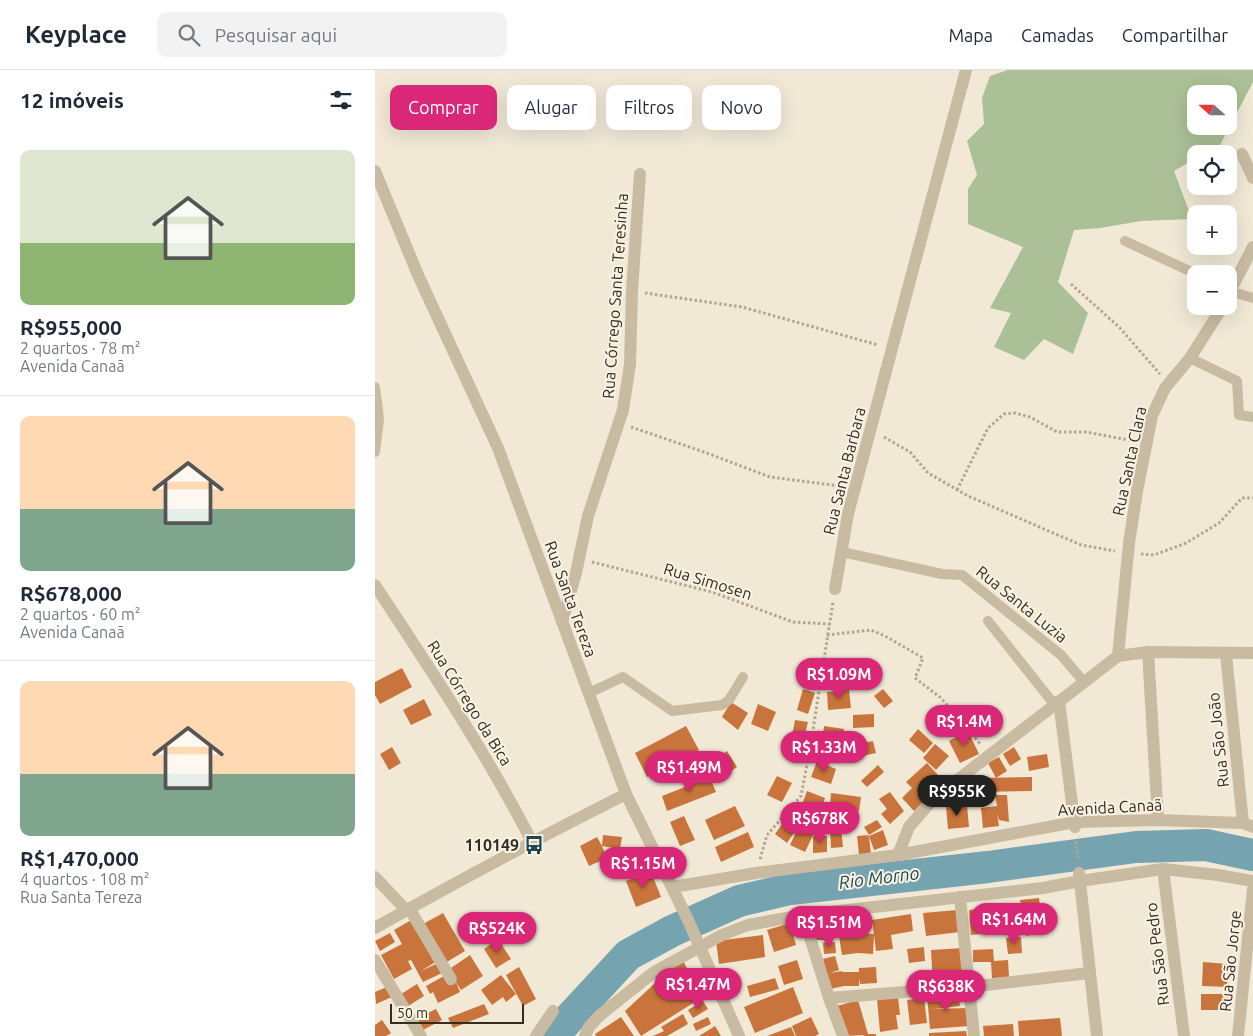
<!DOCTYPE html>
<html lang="pt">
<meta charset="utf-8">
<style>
body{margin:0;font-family:Ubuntu,sans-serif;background:#f2f2f3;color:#1f2937;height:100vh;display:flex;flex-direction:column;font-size:19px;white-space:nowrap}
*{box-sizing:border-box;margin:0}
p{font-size:16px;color:#747a83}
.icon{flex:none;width:28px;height:28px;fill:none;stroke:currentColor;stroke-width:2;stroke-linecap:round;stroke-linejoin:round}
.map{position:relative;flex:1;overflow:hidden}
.drawer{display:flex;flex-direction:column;background:#fff;width:375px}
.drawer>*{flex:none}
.top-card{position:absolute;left:15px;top:15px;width:475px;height:45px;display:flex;gap:10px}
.needle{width:32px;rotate:291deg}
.controls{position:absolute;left:812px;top:15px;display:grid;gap:10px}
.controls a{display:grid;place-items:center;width:50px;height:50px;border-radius:10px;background:#fff;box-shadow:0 5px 20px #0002;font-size:25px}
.scale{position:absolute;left:15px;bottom:12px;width:134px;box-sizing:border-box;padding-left:5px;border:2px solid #332c25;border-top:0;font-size:14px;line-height:18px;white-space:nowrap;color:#332c25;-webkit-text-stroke:4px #f9f2e2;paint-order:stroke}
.price{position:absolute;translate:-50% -42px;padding:0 11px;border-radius:18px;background:#db2777;color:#fff;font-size:16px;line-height:32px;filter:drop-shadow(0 1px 2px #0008)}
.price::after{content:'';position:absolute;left:50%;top:30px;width:15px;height:11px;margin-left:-8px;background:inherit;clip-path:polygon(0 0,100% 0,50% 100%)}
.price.active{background:#222;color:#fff}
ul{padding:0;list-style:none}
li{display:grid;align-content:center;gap:10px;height:265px;padding:0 20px}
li+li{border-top:1px solid #e0e1e3}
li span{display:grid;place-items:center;height:155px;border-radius:10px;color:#555}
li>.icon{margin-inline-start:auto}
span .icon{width:90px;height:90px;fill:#fffc;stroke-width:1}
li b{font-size:21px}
h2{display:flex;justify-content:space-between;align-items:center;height:60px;padding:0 20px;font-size:21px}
.pill{padding:0 18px;border-radius:10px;background:#fff;box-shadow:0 5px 20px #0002;font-size:18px;line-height:45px}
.pill.active{background:#db2777;color:#fff}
header{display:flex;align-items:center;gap:30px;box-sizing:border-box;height:70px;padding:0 25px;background:#fff;border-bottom:1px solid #e0e1e3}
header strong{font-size:24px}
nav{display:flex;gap:28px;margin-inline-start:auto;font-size:18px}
.search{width:350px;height:45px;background:#f2f2f3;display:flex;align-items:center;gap:12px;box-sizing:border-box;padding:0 18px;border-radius:10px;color:#747a83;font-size:19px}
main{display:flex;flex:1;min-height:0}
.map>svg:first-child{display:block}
.green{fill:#abc096;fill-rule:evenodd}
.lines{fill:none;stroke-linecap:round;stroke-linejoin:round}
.river{stroke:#75a3af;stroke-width:32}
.building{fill:#c9743c}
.path{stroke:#b5a48c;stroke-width:3;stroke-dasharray:2.5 2.5;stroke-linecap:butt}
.service{stroke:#c9baa2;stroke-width:10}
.minor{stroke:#c9baa2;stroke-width:12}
.labels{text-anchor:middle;stroke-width:4;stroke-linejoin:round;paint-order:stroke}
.street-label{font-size:16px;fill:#332c25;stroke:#f9f2e2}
.poi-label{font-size:16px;font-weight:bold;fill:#332c25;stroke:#f9f2e2;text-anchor:end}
.water-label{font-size:18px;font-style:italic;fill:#1a4855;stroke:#f9f2e2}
</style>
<header>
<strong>Keyplace</strong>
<div class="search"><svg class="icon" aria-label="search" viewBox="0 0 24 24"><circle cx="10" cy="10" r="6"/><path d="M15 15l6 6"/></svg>Pesquisar aqui</div>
<nav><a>Mapa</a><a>Camadas</a><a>Compartilhar</a></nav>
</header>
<main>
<section class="drawer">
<h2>12 imóveis<svg class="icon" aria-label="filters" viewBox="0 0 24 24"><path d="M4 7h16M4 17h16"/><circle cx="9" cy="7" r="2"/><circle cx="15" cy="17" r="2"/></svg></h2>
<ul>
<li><span style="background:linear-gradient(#dfe7d0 60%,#8fb573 0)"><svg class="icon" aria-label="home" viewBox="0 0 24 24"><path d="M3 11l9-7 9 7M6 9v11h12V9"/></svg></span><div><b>R$955,000</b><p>2 quartos · 78 m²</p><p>Avenida Canaã</p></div></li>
<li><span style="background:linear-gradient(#ffd9b3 60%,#7fa58c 0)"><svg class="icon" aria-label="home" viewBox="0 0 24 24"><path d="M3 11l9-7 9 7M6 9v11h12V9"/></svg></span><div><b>R$678,000</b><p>2 quartos · 60 m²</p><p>Avenida Canaã</p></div></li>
<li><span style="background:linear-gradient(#ffd9b3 60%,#7fa58c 0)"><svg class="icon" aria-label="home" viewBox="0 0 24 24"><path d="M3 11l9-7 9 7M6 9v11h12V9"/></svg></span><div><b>R$1,470,000</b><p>4 quartos · 108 m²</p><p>Rua Santa Tereza</p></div></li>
</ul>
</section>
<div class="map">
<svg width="878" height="966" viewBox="0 0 878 966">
<rect width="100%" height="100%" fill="#f1e9d6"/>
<!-- green -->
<path class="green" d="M 633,0 L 878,0 L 878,12 L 845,75 L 829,84 L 821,84 L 821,88 L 799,101 L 817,149 L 766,151 L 725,158 L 699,160 L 683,212 L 713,243 L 698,284 L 669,269 L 649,290 L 619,277 L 636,243 L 615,238 L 648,177 L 593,154 L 593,119 L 602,105 L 592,71 L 609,54 L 607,28 L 615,6 ZM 821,24 L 854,24 L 854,56 L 821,56 Z"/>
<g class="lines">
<!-- river -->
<polyline class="river" points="178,966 253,885 297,861 364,831 415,819 613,797 761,777 831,775 878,785"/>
</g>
<!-- building -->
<g class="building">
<polygon points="27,598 37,617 5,634 0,625 0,612"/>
<polygon points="428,619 440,623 433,644 422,640"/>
<polygon points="508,619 518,631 509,638 499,626"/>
<polygon points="474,620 476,638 453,640 452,622"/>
<polygon points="49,629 57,645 36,655 28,640"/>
<polygon points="356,632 373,643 363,660 347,647"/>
<polygon points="383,634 401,642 393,661 376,654"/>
<polygon points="499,644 499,657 478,658 478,645"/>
<polygon points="420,650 433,652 429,668 417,666"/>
<polygon points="311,656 324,680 272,707 260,683"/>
<polygon points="449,656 469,659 467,674 447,672"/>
<polygon points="543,659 558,673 549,683 534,670"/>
<polygon points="593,661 604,684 585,693 574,671"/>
<polygon points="498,671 501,683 483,687 481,674"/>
<polygon points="560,674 574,686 561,700 548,688"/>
<polygon points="17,677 26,693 14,700 5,684"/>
<polygon points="639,677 646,689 635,696 628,684"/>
<polygon points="352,681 362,697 347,707 337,691"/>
<polygon points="672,684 674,697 654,701 652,687"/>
<polygon points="624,687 632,701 621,708 613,693"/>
<polygon points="442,691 461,699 456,714 436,707"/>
<polygon points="552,693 563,705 542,723 549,731 539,741 527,728 537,718 531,712"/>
<polygon points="503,695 509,702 492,717 486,711"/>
<polygon points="334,705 341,722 292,741 287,726 310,717 309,714"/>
<polygon points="402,706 417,713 407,732 392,725"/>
<polygon points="657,707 657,721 603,722 603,708"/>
<polygon points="432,721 450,728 442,749 424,743"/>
<polygon points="515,722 529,741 515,754 506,744 512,739 504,729"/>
<polygon points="599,722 603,730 592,735 588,727"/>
<polygon points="456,723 486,727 484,741 455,737"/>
<polygon points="620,725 632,725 634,752 624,750 622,743 624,756 608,758 606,738 622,736"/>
<polygon points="592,735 594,757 573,759 571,737"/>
<polygon points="360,736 370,756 339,770 330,750"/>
<polygon points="415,743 426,751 427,750 442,757 430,782 415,775 426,752 412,773 400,764"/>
<polygon points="454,743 475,744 475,753 454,752"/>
<polygon points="309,746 320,770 305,776 295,752"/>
<polygon points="502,750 507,757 494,765 489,757"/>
<polygon points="466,758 468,777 456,778 455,759"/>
<polygon points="508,760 513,775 499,780 494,766"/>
<polygon points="373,762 379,777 346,792 340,777"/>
<polygon points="228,765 247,767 245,779 227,776 232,788 214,796 205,776 222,767 227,776"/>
<polygon points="494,765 491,767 494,766 496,784 484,785 482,766"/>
<polygon points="438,766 452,766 452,782 438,783"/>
<polygon points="270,777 276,791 252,801 246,788"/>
<polygon points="276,802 286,827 261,837 251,811"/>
<polygon points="664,828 668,862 651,866 645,830"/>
<polygon points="613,838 615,863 596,865 594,840"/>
<polygon points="582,840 585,862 551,866 548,843"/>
<polygon points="68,843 90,881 70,893 48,854"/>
<polygon points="536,844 538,861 516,865 518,879 501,881 497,850"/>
<polygon points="38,849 62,891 46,901 63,893 67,903 48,912 36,890 33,891 37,899 19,909 6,885 27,874 19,860"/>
<polygon points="481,850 484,863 499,864 498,884 483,883 467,885 462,853"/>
<polygon points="415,853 421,875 399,882 392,860"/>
<polygon points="454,854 455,870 441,870 440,855"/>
<polygon points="15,863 20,872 5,881 0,871"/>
<polygon points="388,865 390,887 344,894 341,871"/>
<polygon points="646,867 647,883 633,884 631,868"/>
<polygon points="123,869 136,889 121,898 109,879"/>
<polygon points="460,872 461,883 449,884 448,873"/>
<polygon points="549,877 550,891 534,893 532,879"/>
<polygon points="588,878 590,913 558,915 556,880"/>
<polygon points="618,879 619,891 633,890 634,907 617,908 616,892 598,892 598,880"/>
<polygon points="95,885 108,906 86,920 81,912 85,922 63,933 58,922 55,924 51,916 69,906 73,915 80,911 73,900"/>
<polygon points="460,886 464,900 455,903 467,901 467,902 484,902 484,898 501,897 502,913 485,914 484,908 484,916 469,916 455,919 448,889"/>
<polygon points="307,888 326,928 266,966 250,941"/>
<polygon points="422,890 428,909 409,915 403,896"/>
<polygon points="828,892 853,894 852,917 827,916"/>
<polygon points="144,897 161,929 148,936 131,905"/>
<polygon points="126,905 141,924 131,932 128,927 117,935 106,920"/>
<polygon points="400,908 404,919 375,927 372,916"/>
<polygon points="42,914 49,926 30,938 23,926"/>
<polygon points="14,916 19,926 1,934 0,922"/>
<polygon points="418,917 428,943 380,963 369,937"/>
<polygon points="583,924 585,936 559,939 593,938 594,956 555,959 552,925"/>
<rect x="826" y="924" width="28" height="16"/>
<polygon points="523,927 525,945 521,945 523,959 505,962 502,929"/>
<polygon points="549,928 552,953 535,955 532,930"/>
<polygon points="483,930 493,964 501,964 501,966 488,966 489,965 470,966 462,936"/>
<polygon points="328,931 333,939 318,948 313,940"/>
<polygon points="109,934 114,944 78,958 73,948"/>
<polygon points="61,939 67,950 46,961 40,949"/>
<polygon points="308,944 313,954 292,966 278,966 289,961 286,957"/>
<polygon points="246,947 259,966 221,966 220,964"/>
<polygon points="333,947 336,954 321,961 318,954"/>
<polygon points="436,947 444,964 440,966 421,966 417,956"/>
<polygon points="685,948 687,966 644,966 643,951"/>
<polygon points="7,950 16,963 11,966 0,966 0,955"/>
<polygon points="638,954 639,966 609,966 608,956"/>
<polygon points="340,956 346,966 324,966"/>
<polygon points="416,957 420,966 392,966"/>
<polygon points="591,961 592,966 554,966 554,963"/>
</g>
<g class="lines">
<!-- path -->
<g class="path">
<polyline points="696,214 744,257 785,304"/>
<polyline points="270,223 367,237 503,275"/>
<polyline points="256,357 329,382 395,407 465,416"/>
<polyline points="509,367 535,382 553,403 593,426 706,475 740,481"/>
<polyline points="582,420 613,358 629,344 640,343 655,347 682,362 711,362 759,371"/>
<polyline points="766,484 779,485 811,473 844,453 867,428 878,428"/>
<polyline points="217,492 337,522 418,552 454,554"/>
<polyline points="452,565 496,560 510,566 548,588 540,608 566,628 606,675"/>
<polyline points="701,771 703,790"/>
<polyline points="385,789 392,765 426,726 435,679 458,532"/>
</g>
<!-- service -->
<g class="service">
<polyline points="750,171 821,204"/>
<polyline points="854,221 878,228"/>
<polyline points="815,288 862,311 864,345 878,347"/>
<polyline points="0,317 4,349 0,382"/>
<polyline points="467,482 567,504 587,505 686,585 709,612"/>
<polyline points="613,551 679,634"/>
<polyline points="214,623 248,607 297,641 347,635 354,630 368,607"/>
</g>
<!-- minor -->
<g class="minor">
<polyline points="867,84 878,108"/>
<polyline points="0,101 43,205 123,378 251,724 313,850 364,966"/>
<polyline points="854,223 878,177"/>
<path d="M 0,515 C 55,599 111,682 157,772"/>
<polyline points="460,519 473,444 591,0"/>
<polyline points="187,552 201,503 213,446 248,340 255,294 257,221 265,104"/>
<polyline points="773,582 783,750"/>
<polyline points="851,584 868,753"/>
<polyline points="743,586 754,473 762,421 777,346 790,318 815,288 848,236"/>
<polyline points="684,631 700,757"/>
<polyline points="523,785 534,757 559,728 743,586 773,582 878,583"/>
<polyline points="788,799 809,966"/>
<polyline points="704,803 722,966"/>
<polyline points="0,807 31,840"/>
<polyline points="298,817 381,803 523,785 700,752 783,750 868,753 878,757"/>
<polyline points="585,827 599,966"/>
<polyline points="34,838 76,909"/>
<polyline points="428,845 454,928 468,966"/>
<path d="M 0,858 C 82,811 166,767 251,724"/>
<polyline points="0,890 46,966"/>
<polyline points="454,928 594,917 714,903"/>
<polyline points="161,966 178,941"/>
<polyline points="210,966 214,957 224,946 279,902 347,865 373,855 428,845 668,818 705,811 788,799 843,805 878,811"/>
<polyline points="863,966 878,819"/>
</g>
</g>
<!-- icons -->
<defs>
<g id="bus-bare" transform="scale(1.5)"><path d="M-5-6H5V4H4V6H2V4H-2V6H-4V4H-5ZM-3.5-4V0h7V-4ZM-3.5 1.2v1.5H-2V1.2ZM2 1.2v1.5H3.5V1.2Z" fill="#1a4855" stroke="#f9f2e2" stroke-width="2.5" paint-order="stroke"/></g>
</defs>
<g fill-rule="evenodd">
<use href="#bus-bare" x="159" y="775"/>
</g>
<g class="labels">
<!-- street labels -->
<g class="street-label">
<text transform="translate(240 226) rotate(-86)" y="6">Rua Córrego Santa Teresinha</text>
<text transform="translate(754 391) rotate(-78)" y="6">Rua Santa Clara</text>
<text transform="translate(469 401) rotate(-76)" y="6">Rua Santa Barbara</text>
<text transform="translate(333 511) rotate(17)" y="6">Rua Simosen</text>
<text transform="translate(196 529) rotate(70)" y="6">Rua Santa Tereza</text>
<text transform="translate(647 534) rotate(39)" y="6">Rua Santa Luzia</text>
<text transform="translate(95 633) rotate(58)" y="6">Rua Córrego da Bica</text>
<text transform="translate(843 670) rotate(-96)" y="6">Rua São João</text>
<text transform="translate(735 737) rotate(-3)" y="6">Avenida Canaã</text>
<text transform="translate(782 884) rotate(-97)" y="6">Rua São Pedro</text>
<text transform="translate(855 891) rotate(-84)" y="6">Rua São Jorge</text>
</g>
<!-- poi labels -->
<g class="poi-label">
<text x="144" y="781">110149</text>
</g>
<!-- water labels -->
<g class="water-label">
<text transform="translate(504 808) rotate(-7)" y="6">Rio Morno</text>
</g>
</g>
</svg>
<div class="controls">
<a><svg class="needle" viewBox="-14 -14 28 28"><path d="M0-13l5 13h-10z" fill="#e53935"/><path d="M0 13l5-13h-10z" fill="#747a83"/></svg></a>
<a><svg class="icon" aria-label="locate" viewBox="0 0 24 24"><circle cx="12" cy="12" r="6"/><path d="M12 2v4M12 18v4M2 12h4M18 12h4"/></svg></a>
<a>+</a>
<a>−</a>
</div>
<div class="scale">50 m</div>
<b class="price" style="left:464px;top:630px">R$1.09M</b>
<b class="price" style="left:589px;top:677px">R$1.4M</b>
<b class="price" style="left:449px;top:703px">R$1.33M</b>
<b class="price" style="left:314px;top:723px">R$1.49M</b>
<b class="price active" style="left:582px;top:747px">R$955K</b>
<b class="price" style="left:445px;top:774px">R$678K</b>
<b class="price" style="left:268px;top:819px">R$1.15M</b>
<b class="price" style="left:639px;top:875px">R$1.64M</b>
<b class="price" style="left:454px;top:878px">R$1.51M</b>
<b class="price" style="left:122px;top:884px">R$524K</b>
<b class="price" style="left:323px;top:940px">R$1.47M</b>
<b class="price" style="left:571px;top:942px">R$638K</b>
<div class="top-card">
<a class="pill active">Comprar</a>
<a class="pill">Alugar</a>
<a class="pill">Filtros</a>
<a class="pill">Novo</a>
</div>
</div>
</main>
